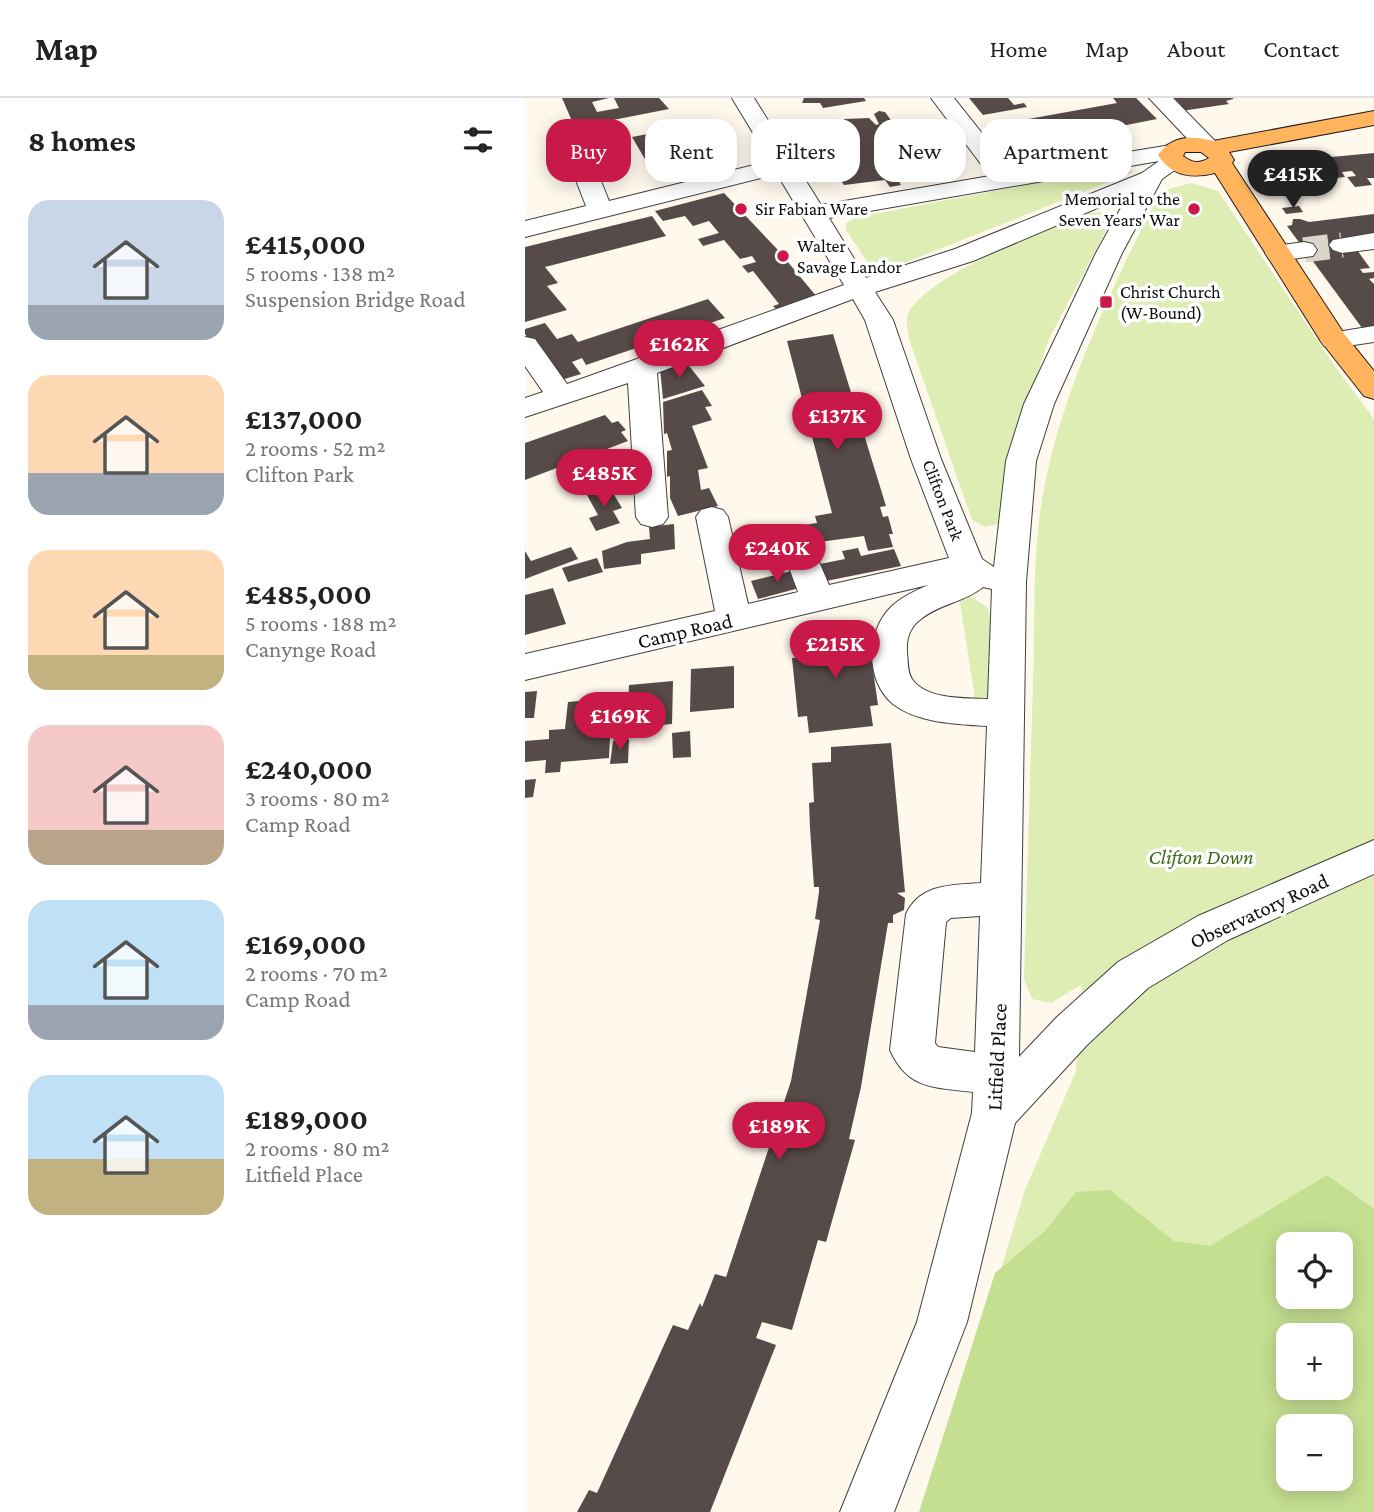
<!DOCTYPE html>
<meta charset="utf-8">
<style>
body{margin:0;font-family:"Crimson Pro",serif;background:#f6f6f6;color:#222;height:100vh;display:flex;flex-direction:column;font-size:26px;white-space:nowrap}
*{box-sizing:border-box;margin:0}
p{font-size:23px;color:#767676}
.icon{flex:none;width:38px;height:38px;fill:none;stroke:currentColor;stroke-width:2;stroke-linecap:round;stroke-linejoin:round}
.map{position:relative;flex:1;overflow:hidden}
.sheet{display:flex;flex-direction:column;background:#fff;width:525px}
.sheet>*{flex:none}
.guide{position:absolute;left:21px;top:21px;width:665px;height:63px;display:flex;gap:14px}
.controls{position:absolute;left:751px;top:1134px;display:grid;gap:14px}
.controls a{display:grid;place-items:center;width:77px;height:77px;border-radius:14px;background:#fff;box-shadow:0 4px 18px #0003;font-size:35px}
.price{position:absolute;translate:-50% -60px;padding:0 16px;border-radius:24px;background:#c91948;color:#fff;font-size:23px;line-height:46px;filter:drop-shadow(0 2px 4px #0008)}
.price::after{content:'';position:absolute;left:50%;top:42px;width:21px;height:16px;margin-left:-10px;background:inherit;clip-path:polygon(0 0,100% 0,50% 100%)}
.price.on{background:#222;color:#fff}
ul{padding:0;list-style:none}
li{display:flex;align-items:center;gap:21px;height:175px;padding:0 28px}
li span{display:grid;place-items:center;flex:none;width:196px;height:140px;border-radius:21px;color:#555}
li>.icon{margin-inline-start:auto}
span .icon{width:84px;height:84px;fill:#fffc;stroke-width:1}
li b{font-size:30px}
h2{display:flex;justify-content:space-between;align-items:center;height:84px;padding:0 28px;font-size:30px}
.chip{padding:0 24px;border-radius:21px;background:#fff;box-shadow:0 4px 18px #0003;font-size:24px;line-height:63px}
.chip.on{background:#c91948;color:#fff}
header{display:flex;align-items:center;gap:42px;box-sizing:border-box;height:98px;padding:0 35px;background:#fff;border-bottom:2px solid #e0e0e0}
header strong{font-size:33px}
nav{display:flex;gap:38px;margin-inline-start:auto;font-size:24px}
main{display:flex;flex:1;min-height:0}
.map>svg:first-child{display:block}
.green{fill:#deedb3;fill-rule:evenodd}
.forest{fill:#c5df91;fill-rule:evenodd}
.building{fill:#574b49}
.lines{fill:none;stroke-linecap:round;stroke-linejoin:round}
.minor-tunnel{stroke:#dbd5cb;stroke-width:25;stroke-dasharray:25 12;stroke-linecap:butt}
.minor-casing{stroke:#404040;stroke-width:2}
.major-casing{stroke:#1e1e1e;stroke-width:2}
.minor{fill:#fff;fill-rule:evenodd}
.major{fill:#ffb45d;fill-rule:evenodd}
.poi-dot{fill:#c91948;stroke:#fff;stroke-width:2.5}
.labels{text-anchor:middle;stroke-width:7;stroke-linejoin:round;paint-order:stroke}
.far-poi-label{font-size:18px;fill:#0d0d0d;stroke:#fff;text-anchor:start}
.far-street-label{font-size:18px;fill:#0d0d0d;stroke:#fff}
.street-label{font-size:21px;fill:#0d0d0d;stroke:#fff}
.park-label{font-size:21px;font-style:italic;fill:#3b6b18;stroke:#fff}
</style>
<header>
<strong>Map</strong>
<nav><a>Home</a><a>Map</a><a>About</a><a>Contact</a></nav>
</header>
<main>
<section class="sheet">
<h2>8 homes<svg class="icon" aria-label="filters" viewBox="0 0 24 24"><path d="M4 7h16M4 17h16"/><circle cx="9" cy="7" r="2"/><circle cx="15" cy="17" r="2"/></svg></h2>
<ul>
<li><span style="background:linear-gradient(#c9d6e8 75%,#9aa5b1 0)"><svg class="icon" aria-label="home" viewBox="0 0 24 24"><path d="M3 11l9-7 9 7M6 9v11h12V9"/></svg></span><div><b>£415,000</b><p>5 rooms · 138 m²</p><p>Suspension Bridge Road</p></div></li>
<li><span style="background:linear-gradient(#ffd9b3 70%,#9aa5b1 0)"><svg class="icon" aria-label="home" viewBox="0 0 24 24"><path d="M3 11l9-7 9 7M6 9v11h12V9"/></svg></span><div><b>£137,000</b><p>2 rooms · 52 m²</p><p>Clifton Park</p></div></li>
<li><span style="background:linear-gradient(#ffd9b3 75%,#c2b280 0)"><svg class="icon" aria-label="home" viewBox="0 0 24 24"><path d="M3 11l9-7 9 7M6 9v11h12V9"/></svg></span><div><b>£485,000</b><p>5 rooms · 188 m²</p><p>Canynge Road</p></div></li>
<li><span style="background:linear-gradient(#f6c9c9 75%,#b9a48a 0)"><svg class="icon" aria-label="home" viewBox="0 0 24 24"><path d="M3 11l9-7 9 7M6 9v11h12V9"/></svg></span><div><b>£240,000</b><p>3 rooms · 80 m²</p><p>Camp Road</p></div></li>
<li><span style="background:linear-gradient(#bfe0f5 75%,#9aa5b1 0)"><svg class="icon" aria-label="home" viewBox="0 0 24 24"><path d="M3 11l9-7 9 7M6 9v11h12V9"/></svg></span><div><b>£169,000</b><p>2 rooms · 70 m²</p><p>Camp Road</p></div></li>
<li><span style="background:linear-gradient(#bfe0f5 60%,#c2b280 0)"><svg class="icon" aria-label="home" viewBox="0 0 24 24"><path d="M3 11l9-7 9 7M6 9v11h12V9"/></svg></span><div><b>£189,000</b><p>2 rooms · 80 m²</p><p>Litfield Place</p></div></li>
</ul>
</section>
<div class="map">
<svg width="849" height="1414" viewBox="0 0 849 1414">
<rect width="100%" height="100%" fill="#fff8ed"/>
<!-- green -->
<g class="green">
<polygon points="595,69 609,74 369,169 343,165 321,132 321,125 333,119"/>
<path d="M 666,85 L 693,93 L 809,267 L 849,321 L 849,1414 L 402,1414 L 500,1092 L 551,973 L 557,886 L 526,905 L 507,901 L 499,881 C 502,783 505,684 508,585 C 510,534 508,482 513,432 C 524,320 582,199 632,100 L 637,93 ZM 763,1146 L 816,1146 L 816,1199 L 763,1199 ZM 763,1237 L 816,1237 L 816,1290 L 763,1290 ZM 763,1328 L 816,1328 L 816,1381 L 763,1381 Z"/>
<path d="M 575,114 L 584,115 L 587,121 L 524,241 L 483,360 L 476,425 L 460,429 L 447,422 L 384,241 C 383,234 381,225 382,219 C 395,179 522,132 561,115 Z"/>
<polygon points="444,497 463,510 468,535 462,614 451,607 434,498"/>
</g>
<!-- forest -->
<path class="forest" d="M 802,1077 L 849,1111 L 849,1414 L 394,1414 L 470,1175 L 520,1133 L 551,1094 L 585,1092 L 649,1143 L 685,1148 ZM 763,1146 L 816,1146 L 816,1199 L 763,1199 ZM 763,1237 L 816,1237 L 816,1290 L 763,1290 ZM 763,1328 L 816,1328 L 816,1381 L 763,1381 Z"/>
<!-- building -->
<g class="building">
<polygon points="37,0 84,0 67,4 72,14 94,10 89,0 134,0 144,11 88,22 90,26 82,28 84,31 53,37"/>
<polygon points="279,0 339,0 341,3 298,10 295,5 277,5"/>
<polygon points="444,0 483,0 489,7 499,5 502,9 458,17"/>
<polygon points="588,0 611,0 632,21 510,45 508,43 489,47 491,48 477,51 459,29 592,5"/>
<polygon points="649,0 708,0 708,1 701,3 704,6 656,13 651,7 656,7"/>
<polygon points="354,13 360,14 368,25 373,24 386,39 381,40 404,74 372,80 376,87 365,89 360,82 319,87 313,79 322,77 296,36 314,33 313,25 320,21 344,20 351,27 354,26 349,16"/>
<polygon points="155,30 159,37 162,36 179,65 166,68 168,72 139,77 137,73 128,75 107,39"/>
<polygon points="849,55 849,80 842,80 847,87 830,89 822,79 831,78 827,73 817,74 820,79 801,81 799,77 773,78 777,83 769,84 765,80 751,82 744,74 806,59"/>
<polygon points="199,95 252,151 292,199 251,211 248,208 254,206 228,173 223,175 217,168 231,164 227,158 215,161 199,142 178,148 173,141 194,135 184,123 168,128 160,118 138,123 130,113"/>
<polygon points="774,108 778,114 761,116 757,110"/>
<polygon points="849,116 849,138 832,152 845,170 835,171 838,175 849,174 849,180 844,181 849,186 849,233 840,234 762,128 767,127 768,121 775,121 784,124"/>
<polygon points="127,118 141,138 20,169 33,185 22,188 42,212 0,224 0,149"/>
<polygon points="183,201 200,220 61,267 57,260 47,264 56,276 33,283 0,236 0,231 20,225 32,241 47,236 53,244"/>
<polygon points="308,236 361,408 355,409 358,419 363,418 368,436 364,436 368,449 343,453 339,438 257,449 253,431 292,425 290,418 307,415 262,243"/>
<polygon points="161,264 180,288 138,301 135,271"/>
<polygon points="177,292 187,308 180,309 187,322 167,328 183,370 173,372 176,392 184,390 193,408 153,418 145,400 145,378 142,379 142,353 147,352 142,335 139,336 138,304"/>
<polygon points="80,317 87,325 93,323 101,332 96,334 103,343 0,382 0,345"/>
<polygon points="85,390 97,410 88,413 95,425 71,433 64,420 73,417 62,397"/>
<polygon points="149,426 150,451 116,456 116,466 79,471 77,453 102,444 125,441 124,429"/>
<polygon points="46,449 53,461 0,481 0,453 6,463"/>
<polygon points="333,450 336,458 369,451 376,468 291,485 285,468 320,461 317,453"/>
<polygon points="72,460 78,474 43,484 37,470"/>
<polygon points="271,472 278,489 233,501 226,483"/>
<polygon points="28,490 41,526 0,537 0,497"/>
<polygon points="332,525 335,552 345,551 353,607 345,608 348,628 284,635 282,618 273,619 267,560 280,559 277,530"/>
<polygon points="209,568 209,610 165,614 166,571"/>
<polygon points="148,583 147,626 102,630 104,587"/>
<polygon points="12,593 9,620 0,620 0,594"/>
<polygon points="87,600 84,660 36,664 35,674 20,675 21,662 0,664 0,643 24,641 24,632 40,631 43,604"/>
<polygon points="165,633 166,659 148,660 147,635"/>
<polygon points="104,641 103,665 85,666 88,643"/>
<polygon points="366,645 380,794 372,795 380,800 379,812 368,817 368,825 363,825 336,989 324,1041 330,1042 301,1144 293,1142 267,1232 237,1224 231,1240 251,1247 185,1414 52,1414 64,1392 72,1395 148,1227 163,1232 175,1205 177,1209 190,1176 201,1179 266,983 295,822 290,821 294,794 294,789 289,789 285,730 284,705 289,704 287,665 306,664 306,649"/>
<polygon points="11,681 8,699 0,700 0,682"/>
</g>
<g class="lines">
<!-- minor-tunnel -->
<polyline class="minor-tunnel" points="779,152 817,147"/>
<!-- minor casing -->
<g class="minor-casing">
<g id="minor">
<path d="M 207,0 L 229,0 L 296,107 L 465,78 L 406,0 L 429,0 L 487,73 L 646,47 L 654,49 L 658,54 L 655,58 L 661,64 L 637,81 L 597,155 L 529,306 L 511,363 L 501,484 L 494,959 L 532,919 L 593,864 L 673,818 L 849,742 L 849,776 L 703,842 L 623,890 L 562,947 L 490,1025 L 442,1224 L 369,1414 L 315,1414 L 392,1224 L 447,1015 L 448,994 C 409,989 383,992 365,952 L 381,816 C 395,786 426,787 456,785 L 462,628 C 432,626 392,625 368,606 C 340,583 341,533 366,509 C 376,499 390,493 403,487 L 0,582 L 0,556 L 190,513 L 171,419 L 176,412 L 187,409 L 198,412 L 203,419 L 223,506 L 273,494 L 263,467 L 268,459 L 280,456 L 292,459 L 304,487 L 424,460 L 386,361 L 340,222 L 328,201 L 132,275 L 143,419 L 138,426 L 127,429 L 116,426 L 111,419 L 103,285 L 0,319 L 0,300 L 18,294 L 0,268 L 0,239 L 10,241 L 42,286 L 319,187 L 252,76 L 0,139 L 0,123 L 61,108 L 35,41 L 39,36 L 55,36 L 59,41 L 84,103 L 245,63 ZM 634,63 L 617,75 L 430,151 L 341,180 L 304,120 ZM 603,97 L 571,155 L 499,306 L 481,363 L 469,469 L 457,461 L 416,361 L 368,222 L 350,194 L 448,163 ZM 458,489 L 467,491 L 463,601 C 441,600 401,602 387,581 C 382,574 383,562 382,554 C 381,541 385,529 396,521 C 414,506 440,504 458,489 ZM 455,818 L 450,954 L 413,949 L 410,945 L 421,824 L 426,820 Z"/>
<polygon points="624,0 648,0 690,43 694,48 690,53 674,53"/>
<polygon points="849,135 849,151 817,155 808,152 804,147 808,142"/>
<polygon points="779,144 788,146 792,152 788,158 753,163 744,161 740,155 744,149"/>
<polygon points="849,228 849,244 809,250 799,248 795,242 799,236"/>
</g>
</g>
<!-- major casing -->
<g class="major-casing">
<path id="major" d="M 849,13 L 849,27 L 704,54 L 709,62 L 707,65 L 820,237 L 849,273 L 849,301 L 839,298 L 795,242 L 690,75 C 666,81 646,78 633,57 C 646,38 666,37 688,43 ZM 660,54 L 676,54 L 684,60 C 674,66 667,65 658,58 Z"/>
</g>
<!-- minor -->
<use href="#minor" class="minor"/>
<!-- major -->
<use href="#major" class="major"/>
</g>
<!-- markers -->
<g class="poi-dot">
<circle cx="216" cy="111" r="7"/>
<circle cx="669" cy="111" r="7"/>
<circle cx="258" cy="158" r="7"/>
<rect x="574" y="197" width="14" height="14" rx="3.5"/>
</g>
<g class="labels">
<!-- far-poi labels -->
<g class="far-poi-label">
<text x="655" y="107" text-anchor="end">Memorial to the<tspan x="655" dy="21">Seven Years' War</tspan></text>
<text x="230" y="117">Sir Fabian Ware</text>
<text x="272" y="154">Walter<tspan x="272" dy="21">Savage Landor</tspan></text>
<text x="595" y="200">Christ Church<tspan x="595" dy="21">(W-Bound)</tspan></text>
</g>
<!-- far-street labels -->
<g class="far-street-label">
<text transform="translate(418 402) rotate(69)" y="6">Clifton Park</text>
</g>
<!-- street labels -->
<g class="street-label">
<text transform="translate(160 533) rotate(-13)" y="7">Camp Road</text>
<text transform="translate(734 813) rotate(-25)" y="7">Observatory Road</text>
<text transform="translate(472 959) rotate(-87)" y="7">Litfield Place</text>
</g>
<!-- park labels -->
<g class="park-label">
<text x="676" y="766">Clifton Down</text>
</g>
</g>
</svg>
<div class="controls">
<a><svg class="icon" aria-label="locate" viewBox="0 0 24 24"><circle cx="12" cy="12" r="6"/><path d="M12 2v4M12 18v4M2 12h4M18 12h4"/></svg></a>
<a>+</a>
<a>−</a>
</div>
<b class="price on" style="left:768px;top:112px">£415K</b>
<b class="price" style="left:154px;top:282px">£162K</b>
<b class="price" style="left:312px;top:354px">£137K</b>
<b class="price" style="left:79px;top:411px">£485K</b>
<b class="price" style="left:252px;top:486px">£240K</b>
<b class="price" style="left:310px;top:582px">£215K</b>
<b class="price" style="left:95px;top:654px">£169K</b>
<b class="price" style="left:254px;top:1064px">£189K</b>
<div class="guide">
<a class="chip on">Buy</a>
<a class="chip">Rent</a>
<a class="chip">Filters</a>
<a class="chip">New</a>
<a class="chip">Apartment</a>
</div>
</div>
</main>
